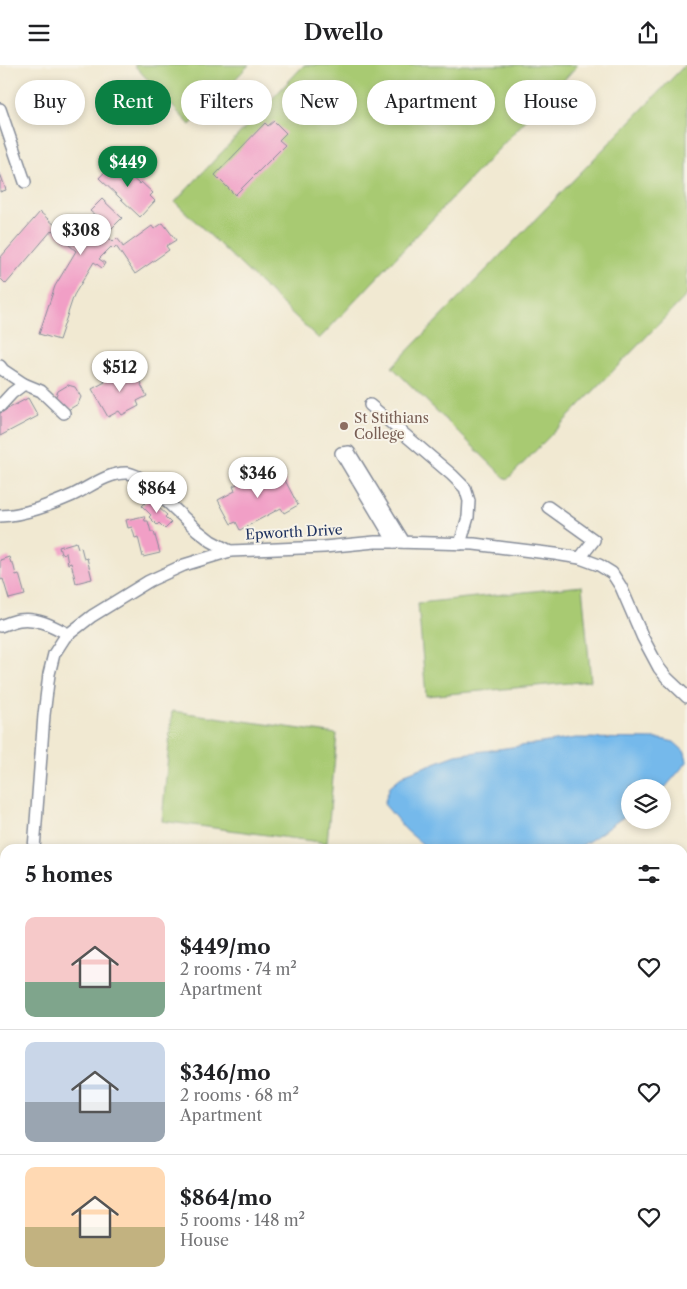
<!DOCTYPE html>
<meta charset="utf-8">
<style>
body{margin:0;font-family:"Libre Caslon Text",serif;background:#f2f2f2;color:#202124;height:100vh;display:flex;flex-direction:column;font-size:19px;white-space:nowrap}
*{box-sizing:border-box;margin:0}
p{font-size:16px;color:#757577}
.icon{flex:none;width:28px;height:28px;fill:none;stroke:currentColor;stroke-width:2;stroke-linecap:round;stroke-linejoin:round}
.map{position:relative;flex:1;overflow:hidden}
.sheet{position:absolute;left:0px;top:779px;width:688px;height:446px;display:flex;flex-direction:column;background:#fff;border-radius:15px 15px 0 0;box-shadow:0 2px 8px #0003}
.sheet>*{flex:none}
.top-card{position:absolute;left:15px;top:15px;width:658px;height:45px;display:flex;gap:10px}
.tools{position:absolute;left:621px;top:714px;display:grid;gap:10px}
.tools a{display:grid;place-items:center;width:50px;height:50px;border-radius:50%;background:#fff;box-shadow:0 2px 8px #0003;font-size:25px}
.price{position:absolute;translate:-50% -42px;padding:0 11px;border-radius:18px;background:#fff;color:#222;font-size:16px;line-height:32px;filter:drop-shadow(0 1px 2px #0008)}
.price::after{content:'';position:absolute;left:50%;top:30px;width:15px;height:11px;margin-left:-8px;background:inherit;clip-path:polygon(0 0,100% 0,50% 100%)}
.price.active{background:#0b8043;color:#fff}
ul{padding:0;list-style:none}
li{display:flex;align-items:center;gap:15px;height:125px;padding:0 25px}
li+li{border-top:1px solid #e0e0e0}
li span{display:grid;place-items:center;flex:none;width:140px;height:100px;border-radius:10px;color:#555}
li>.icon{margin-inline-start:auto}
span .icon{width:60px;height:60px;fill:#fffc;stroke-width:1}
li b{font-size:21px}
h2{display:flex;justify-content:space-between;align-items:center;height:60px;padding:0 25px;font-size:21px}
.tag{padding:0 18px;border-radius:22px;background:#fff;box-shadow:0 2px 8px #0003;font-size:18px;line-height:45px}
.tag.active{background:#0b8043;color:#fff}
header{display:flex;justify-content:space-between;align-items:center;height:65px;padding:0 25px;background:#fff;font-size:22px;font-weight:600}
.map>svg:first-child{display:block}
.green{fill:#a8ca72;stroke:#627c68}
.water{fill:#75b9eb;stroke:#4874a4}
.building{fill:#f19fc6}
.lines{fill:none;stroke-linecap:round;stroke-linejoin:round}
.minor-casing{stroke:#868c98;stroke-width:14}
.major-casing{stroke:#868c98;stroke-width:18}
.minor{stroke:#fff;stroke-width:11}
.major{stroke:#fabb8c;stroke-width:15}
.education-dot{fill:#8d6e63;stroke:#f7f3e8;stroke-width:2}
.labels{text-anchor:middle;stroke-width:4;stroke-linejoin:round;paint-order:stroke}
.education-label{font-size:14px;fill:#785e54;stroke:#f7f3e8;text-anchor:start}
.street-label{font-size:14px;fill:#1b2f5e;stroke:#f7f3e8}
</style>
<header><svg class="icon" aria-label="menu" viewBox="0 0 24 24"><path d="M4 6h16M4 12h16M4 18h16"/></svg>Dwello<svg class="icon" aria-label="share" viewBox="0 0 24 24"><path d="M12 15V3M7 8l5-5 5 5M5 13v7h14v-7"/></svg></header>
<div class="map">
<svg width="687" height="1224" viewBox="0 0 687 1224">
<rect width="100%" height="100%" fill="#f7f3e8"/>
<filter id="ink" filterUnits="userSpaceOnUse"><feTurbulence type="fractalNoise" baseFrequency=".02" numOctaves="2"/><feDisplacementMap in="SourceGraphic" scale="10" xChannelSelector="R" yChannelSelector="G"/><feConvolveMatrix kernelMatrix="1 2 1 2 8 2 1 2 1" color-interpolation-filters="sRGB"/></filter>
<filter id="wash" filterUnits="userSpaceOnUse"><feTurbulence type="fractalNoise" baseFrequency=".0096" numOctaves="4" result="noise"/><feDisplacementMap in="SourceGraphic" scale="20" xChannelSelector="R" yChannelSelector="G"/><feGaussianBlur stdDeviation="1.12" result="paint"/><feColorMatrix in="noise" values="0 0 0 0 0 0 0 0 0 0 0 0 0 0 0 0 0 1.4 0 .05"/><feComposite in="paint" operator="in"/></filter>
<g filter="url(#wash)">
<rect width="100%" height="100%" fill="#f1e9d2"/>
<!-- green -->
<g class="green">
<polygon points="134,0 249,0 190,60"/>
<polygon points="304,0 578,0 319,274 175,137"/>
<polygon points="685,0 687,0 687,230 507,415 392,302"/>
<polygon points="582,521 591,616 426,631 418,538"/>
<polygon points="172,646 337,669 327,778 162,756"/>
</g>
<!-- water -->
<path class="water" d="M 576,673 L 661,674 L 674,677 L 685,687 L 687,697 L 663,725 L 662,722 L 630,722 L 630,748 C 611,759 594,775 575,784 L 428,784 L 406,765 L 384,739 L 390,721 L 405,709 L 456,690 Z"/>
<g id="blocks">
<!-- building -->
<g class="building">
<polygon points="274,56 286,68 279,75 285,80 235,130 215,110 265,58 268,61"/>
<polygon points="115,96 119,100 122,97 133,108 130,111 139,119 141,117 153,128 150,131 155,136 140,152 99,113"/>
<polygon points="0,108 6,125 0,127"/>
<polygon points="102,134 122,153 110,165 105,161 101,165 113,177 117,173 121,178 123,182 152,161 154,164 163,158 176,175 166,181 169,185 135,209 116,181 113,184 111,182 99,194 105,198 102,203 94,197 74,230 59,275 39,269 55,221 76,186 52,165 6,219 0,213 0,193 40,147 56,161 66,149 89,169 102,156 90,146"/>
<polygon points="119,304 121,309 131,304 137,315 139,314 142,319 141,320 147,331 137,336 139,341 122,350 119,346 108,352 92,324 105,317 103,313"/>
<polygon points="68,320 75,322 81,332 78,339 68,345 55,333 58,326"/>
<polygon points="28,333 38,351 0,371 0,348"/>
<polygon points="279,404 298,440 284,448 281,443 240,465 236,457 231,459 218,435 235,426 233,421 259,408 261,413"/>
<polygon points="149,434 167,450 165,452 171,458 165,464 159,458 157,460 149,452 151,450 142,441"/>
<polygon points="144,451 145,456 148,456 151,467 154,467 160,488 143,492 138,472 135,473 132,462 128,463 126,455"/>
<polygon points="76,477 78,483 81,482 84,494 87,493 92,514 76,518 71,498 68,499 66,488 61,489 59,482"/>
<polygon points="9,492 11,498 13,498 16,510 19,509 25,530 9,534 3,514 1,515 0,511 0,495"/>
</g>
</g>
</g>
<g filter="url(#ink)">
<use href="#blocks" fill-opacity="0" stroke="#868c98" stroke-width="1"/>
<g class="lines">
<!-- minor casing -->
<g class="minor-casing">
<g id="minor">
<polyline points="0,44 25,117"/>
<polyline points="0,301 3,305 24,319 41,326 64,348"/>
<polyline points="370,340 452,410 465,423 469,436 468,452 460,479"/>
<polyline points="0,341 12,328 24,319"/>
<polyline points="548,442 594,475 580,493"/>
<path d="M 0,451 C 25,450 50,440 73,430 C 90,422 107,408 126,408 C 133,408 138,412 144,415 L 197,465 L 211,476 L 230,486"/>
<polyline points="394,477 341,388 349,387 404,477"/>
<path d="M 0,561 C 6,559 13,556 19,555 C 37,552 53,561 68,569"/>
<polyline points="34,784 44,650 49,609 54,589 65,572 92,551 149,516 184,500 230,486 324,482 375,477 394,477 474,479 555,489 580,493 599,500 612,508 621,522 643,573 659,603 667,613 687,632"/>
<polyline points="0,959 5,951"/>
<polyline points="0,1017 5,1017"/>
<polyline points="682,1021 687,1020"/>
<polyline points="479,1220 481,1224"/>
<polyline points="3,1224 51,1220"/>
<polyline points="62,1224 62,1220"/>
<polyline points="560,1224 563,1220"/>
</g>
</g>
<!-- major casing -->
<g class="major-casing">
<g id="major">
<polyline points="682,1177 687,1176"/>
<polyline points="682,1194 687,1194"/>
<polyline points="270,1224 302,1220"/>
<polyline points="428,1224 462,1220"/>
</g>
</g>
<!-- minor -->
<use href="#minor" class="minor"/>
<!-- major -->
<use href="#major" class="major"/>
</g>
</g>
<!-- markers -->
<circle class="education-dot" cx="344" cy="361" r="5"/>
<g class="labels">
<!-- education labels -->
<g class="education-label">
<text x="354" y="358">St Stithians<tspan x="354" dy="16">College</tspan></text>
</g>
<!-- street labels -->
<g class="street-label">
<text transform="translate(294 467) rotate(-3)" y="5">Epworth Drive</text>
</g>
</g>
</svg>
<div class="tools">
<a><svg class="icon" aria-label="layers" viewBox="0 0 24 24"><path d="M12 4l9 5-9 5-9-5zM3 14l9 5 9-5"/></svg></a>
</div>
<b class="price active" style="left:128px;top:123px">$449</b>
<b class="price" style="left:81px;top:191px">$308</b>
<b class="price" style="left:120px;top:328px">$512</b>
<b class="price" style="left:258px;top:434px">$346</b>
<b class="price" style="left:157px;top:449px">$864</b>
<div class="top-card">
<a class="tag">Buy</a>
<a class="tag active">Rent</a>
<a class="tag">Filters</a>
<a class="tag">New</a>
<a class="tag">Apartment</a>
<a class="tag">House</a>
</div>
<section class="sheet">
<h2>5 homes<svg class="icon" aria-label="filters" viewBox="0 0 24 24"><path d="M4 7h16M4 17h16"/><circle cx="9" cy="7" r="2"/><circle cx="15" cy="17" r="2"/></svg></h2>
<ul>
<li><span style="background:linear-gradient(#f6c9c9 65%,#7fa58c 0)"><svg class="icon" aria-label="home" viewBox="0 0 24 24"><path d="M3 11l9-7 9 7M6 9v11h12V9"/></svg></span><div><b>$449/mo</b><p>2 rooms · 74 m²</p><p>Apartment</p></div><svg class="icon" aria-label="heart" viewBox="0 0 24 24"><path d="M12 20l-8-8c-3-5 5-10 8-4 3-6 11-1 8 4z"/></svg></li>
<li><span style="background:linear-gradient(#c9d6e8 60%,#9aa5b1 0)"><svg class="icon" aria-label="home" viewBox="0 0 24 24"><path d="M3 11l9-7 9 7M6 9v11h12V9"/></svg></span><div><b>$346/mo</b><p>2 rooms · 68 m²</p><p>Apartment</p></div><svg class="icon" aria-label="heart" viewBox="0 0 24 24"><path d="M12 20l-8-8c-3-5 5-10 8-4 3-6 11-1 8 4z"/></svg></li>
<li><span style="background:linear-gradient(#ffd9b3 60%,#c2b280 0)"><svg class="icon" aria-label="home" viewBox="0 0 24 24"><path d="M3 11l9-7 9 7M6 9v11h12V9"/></svg></span><div><b>$864/mo</b><p>5 rooms · 148 m²</p><p>House</p></div><svg class="icon" aria-label="heart" viewBox="0 0 24 24"><path d="M12 20l-8-8c-3-5 5-10 8-4 3-6 11-1 8 4z"/></svg></li>
</ul>
</section>
</div>
